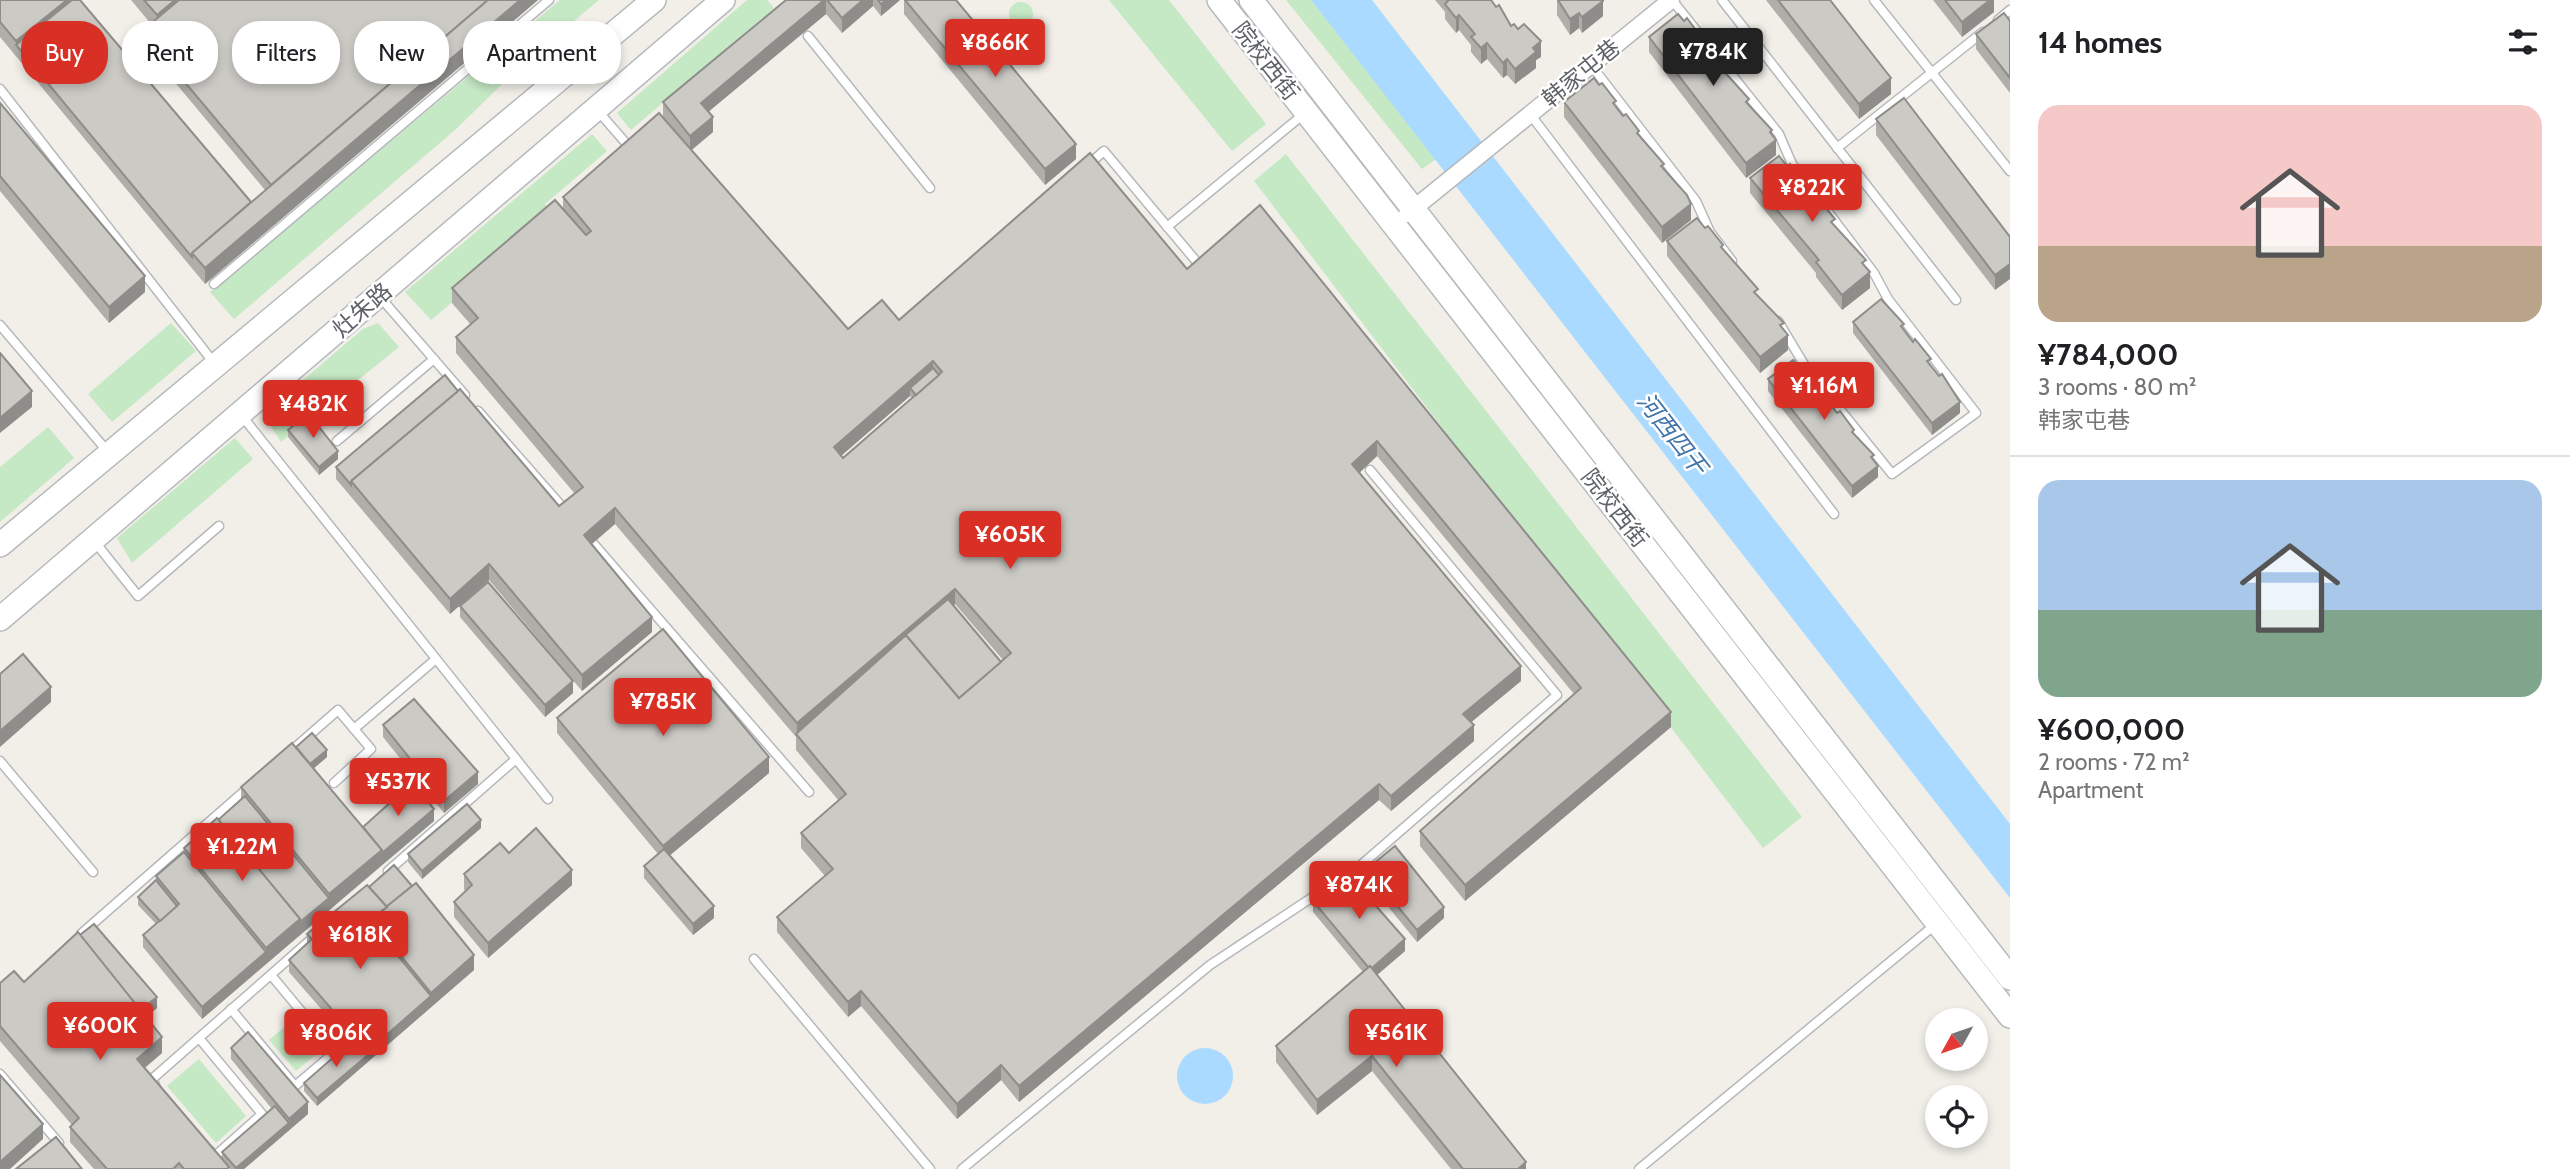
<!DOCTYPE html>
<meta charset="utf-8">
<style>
body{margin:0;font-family:Cabin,"Noto Sans SC",sans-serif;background:#f2f2f2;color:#202124;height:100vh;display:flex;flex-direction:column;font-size:26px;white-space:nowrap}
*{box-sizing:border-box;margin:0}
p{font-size:23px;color:#757577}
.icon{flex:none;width:38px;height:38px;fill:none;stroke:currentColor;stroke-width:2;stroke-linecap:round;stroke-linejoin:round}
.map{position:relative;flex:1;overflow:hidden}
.drawer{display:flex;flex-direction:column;background:#fff;width:560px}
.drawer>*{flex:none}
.hud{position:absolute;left:21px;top:21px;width:665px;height:63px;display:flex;gap:14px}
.needle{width:46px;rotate:230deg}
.controls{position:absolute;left:1925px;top:1008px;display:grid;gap:14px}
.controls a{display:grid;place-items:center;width:63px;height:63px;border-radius:50%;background:#fff;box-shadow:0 4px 10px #0003;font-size:35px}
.price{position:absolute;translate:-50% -60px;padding:0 16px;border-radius:7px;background:#d93025;color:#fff;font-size:23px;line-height:46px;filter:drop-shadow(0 2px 4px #0008)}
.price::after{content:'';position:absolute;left:50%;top:42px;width:21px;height:16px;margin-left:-10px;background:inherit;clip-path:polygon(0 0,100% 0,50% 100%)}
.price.on{background:#222;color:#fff}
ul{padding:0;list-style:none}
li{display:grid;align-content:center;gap:14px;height:371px;padding:0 28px}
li+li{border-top:2px solid #e0e0e0}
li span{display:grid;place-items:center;height:217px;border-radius:21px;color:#555}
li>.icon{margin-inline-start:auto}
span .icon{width:126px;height:126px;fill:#fffc;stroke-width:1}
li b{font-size:30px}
h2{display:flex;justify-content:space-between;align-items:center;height:84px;padding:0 28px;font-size:30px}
.pill{padding:0 24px;border-radius:28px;background:#fff;box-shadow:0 4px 10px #0003;font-size:24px;line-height:63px}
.pill.on{background:#d93025;color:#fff}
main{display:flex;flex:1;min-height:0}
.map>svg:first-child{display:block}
.green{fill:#c5e8c5}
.water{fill:#aadaff}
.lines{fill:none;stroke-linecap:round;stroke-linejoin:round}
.lane-casing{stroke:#b5b8bc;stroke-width:11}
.street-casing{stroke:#b5b8bc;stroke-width:19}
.secondary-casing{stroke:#b6babf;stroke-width:26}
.lane{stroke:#fff;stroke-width:8}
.street{stroke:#fff;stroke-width:16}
.secondary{stroke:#fff;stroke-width:23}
.wall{fill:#afaea9;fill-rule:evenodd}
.shaded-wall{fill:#8f8d8a}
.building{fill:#cccac5;stroke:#8f8d8a;stroke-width:2;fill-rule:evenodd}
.labels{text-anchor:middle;stroke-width:5;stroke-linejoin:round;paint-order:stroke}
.street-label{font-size:23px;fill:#5f6368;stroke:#fff}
.water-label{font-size:24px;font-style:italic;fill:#4174aa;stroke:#fff}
</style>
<main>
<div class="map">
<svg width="2010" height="1169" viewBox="0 0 2010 1169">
<rect width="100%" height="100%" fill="#f1efe8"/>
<!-- green -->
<g class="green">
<polygon points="560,0 599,0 524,63 455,130 234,319 210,292"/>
<polygon points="747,0 767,0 774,8 631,130 617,113"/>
<polygon points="1109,0 1169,0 1266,124 1232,151"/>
<polygon points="1286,0 1311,0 1436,159 1422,169"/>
<circle cx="1021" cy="14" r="12"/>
<polygon points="592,134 607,151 545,204 555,215 431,320 405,292"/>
<polygon points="1286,154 1802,817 1763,848 1254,181"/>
<polygon points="171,323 196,351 112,422 88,394"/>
<polygon points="378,323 399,347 281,442 263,414 363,329"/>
<polygon points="48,427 74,458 0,522 0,467"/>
<polygon points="235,438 253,459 132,563 117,538"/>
<polygon points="295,1018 322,1049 296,1071 269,1040"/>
<polygon points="199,1059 246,1116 216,1143 167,1086"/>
</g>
<!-- water -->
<g class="water">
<polygon points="1311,0 1372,0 2010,824 2010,898"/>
<circle cx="1205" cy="1076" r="28"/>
</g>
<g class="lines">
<!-- lane casing -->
<g class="lane-casing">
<g id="lane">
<polyline points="1672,0 1779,134 1792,164 1874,273 1888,299 1976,413 1892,474 1805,366 1778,321"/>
<polyline points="1722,0 1956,300"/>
<polyline points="1874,0 2010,171"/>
<polyline points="1998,20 2010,10"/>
<polyline points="808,36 930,188"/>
<polyline points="1591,65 1696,201 1710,232 1732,261"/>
<polyline points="0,89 214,363"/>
<polyline points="598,111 631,149"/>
<polyline points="1530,114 1834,514"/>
<polyline points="1837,148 1983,32"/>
<polyline points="1088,165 1104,151 1201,267"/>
<polyline points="1167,227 1305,113"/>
<polyline points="214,284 549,0"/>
<polyline points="380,297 465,395"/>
<polyline points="0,325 108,452"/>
<polyline points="478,411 564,509"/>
<polyline points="242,416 548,799"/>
<polyline points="337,441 434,359"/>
<polyline points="95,542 138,596 219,526"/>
<polyline points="593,543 809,792"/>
<polyline points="290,752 338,710 354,729"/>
<polyline points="0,761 93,872"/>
<polyline points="334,783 371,749 354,729 436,659"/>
<polyline points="388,871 516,759"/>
<polyline points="81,934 248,788"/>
<polyline points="754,959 930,1169"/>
<polyline points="231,1009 295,1086 335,1052 271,975"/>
<polyline points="199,1038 262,1114 215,1156 210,1151"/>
<polyline points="0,1074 59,1143"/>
<polyline points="155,1085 151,1080 316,935"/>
<polyline points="962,1169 1210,965 1361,865 1557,695 1370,470"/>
<polyline points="1639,1169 1936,924"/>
</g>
</g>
<!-- street casing -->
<g class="street-casing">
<polyline id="street" points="1407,214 1671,0"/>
</g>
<!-- secondary casing -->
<g class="secondary-casing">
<g id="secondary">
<polyline points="1219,0 2010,1016"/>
<polyline points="1251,0 2010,978"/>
<polyline points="0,545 654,0"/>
<polyline points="0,619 723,0"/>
</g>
</g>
<!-- lane -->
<use href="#lane" class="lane"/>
<!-- street -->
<use href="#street" class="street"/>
<!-- secondary -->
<use href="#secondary" class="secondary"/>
</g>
<!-- wall -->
<g class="wall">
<polygon points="0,0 251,202 265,190 142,43 142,31 151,24 131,0 538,0 205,284 0,37"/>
<path d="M 786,0 L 900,0 L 881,16 L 873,6 L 842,33 L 826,14 L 709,111 L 713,132 L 692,150 L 848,329 L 1187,269 L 1260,205 L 1671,727 L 1465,901 L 1420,846 L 1420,831 L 1574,694 L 1377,456 L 1359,473 L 1521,681 L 1471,722 L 1474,741 L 1391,811 L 1379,800 L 1019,1102 L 1001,1080 L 957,1119 L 861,1006 L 848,1017 L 777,932 L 777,917 L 825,876 L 801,848 L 801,833 L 839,801 L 796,750 L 796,737 L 615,524 L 591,544 L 652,632 L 582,691 L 489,580 L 450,614 L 336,479 L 336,467 L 559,506 L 575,494 L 456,353 L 456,337 L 471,325 L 452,303 L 452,288 L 563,209 L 563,197 L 663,117 L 663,102 ZM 910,396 L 912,398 L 843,458 L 841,456 ZM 955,604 L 1003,660 L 1001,662 L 953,606 Z"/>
<polygon points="904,0 956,0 1076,159 1045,185 904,14"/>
<polygon points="1435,0 1491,0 1511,26 1541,57 1536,60 1536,68 1515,84 1507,75 1503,78 1487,59 1481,64 1471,52 1471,45 1459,30 1456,33 1445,19 1445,12"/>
<polygon points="1557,0 1603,16 1582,33 1579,28 1570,35 1557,15"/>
<polygon points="1766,0 1830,0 1891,94 1859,119"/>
<polygon points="1933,0 1994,0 1994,12 1962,37"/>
<polygon points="2010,21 2010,93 1976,49 1976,34"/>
<polygon points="1649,37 1700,42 1772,135 1776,155 1746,178 1649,52"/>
<polygon points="1564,102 1616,106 1664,170 1691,220 1662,243 1564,117"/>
<polygon points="0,103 145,292 109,323 0,191"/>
<polygon points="1876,119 2010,237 1995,290 1876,135"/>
<polygon points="1750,178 1818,205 1866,267 1870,288 1842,310 1816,277 1816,273 1750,193"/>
<polygon points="1667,241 1723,250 1784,330 1788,350 1760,373 1667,256"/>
<polygon points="1853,322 1904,330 1931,365 1960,413 1932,435 1853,333"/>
<polygon points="1768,379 1837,413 1874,460 1878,477 1852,498 1768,391"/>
<polygon points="288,430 338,459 319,475 288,437"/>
<polygon points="460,606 573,693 545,717 460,617"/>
<polygon points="557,718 769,773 670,855 714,918 693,935 644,878 644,866 658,854 557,733"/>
<polygon points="383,725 478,784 444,813 383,737"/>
<polygon points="296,747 327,757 314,768 363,827 434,821 202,1019 143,947 143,935 156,924 138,905 138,897 156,880 156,876 184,852 184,848 218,820 241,800 241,787"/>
<polygon points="481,828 422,879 408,862 408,854"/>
<polygon points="1367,869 1444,918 1417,942 1367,881"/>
<polygon points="464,874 572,885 488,958 454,917 454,902 465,891 464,889"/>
<polygon points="367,885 474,970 317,1106 304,1091 304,1083 350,1042 289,972 289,960 307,943 307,934"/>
<polygon points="1313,901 1405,951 1377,975 1526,1169 1451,1169 1372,1071 1317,1115 1276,1062 1276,1046 1363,972 1313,912"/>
<polygon points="24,982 157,1008 146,1017 162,1053 145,1068 222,1159 222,1152 272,1109 231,1059 231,1048 308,1114 244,1169 230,1169 229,1168 229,1169 94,1169 70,1142 70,1127 72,1125 0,1041 0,983"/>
</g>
<!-- shaded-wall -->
<g class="shaded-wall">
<polygon points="67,0 76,0 16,45 16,41"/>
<polygon points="175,0 193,0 157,31 157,15"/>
<polygon points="520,0 538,0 205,284 205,268"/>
<polygon points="824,0 826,0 826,14 701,118 701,103"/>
<polygon points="863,0 873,0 873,6 842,33 842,18"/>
<polygon points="886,0 900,0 881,16 881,4"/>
<polygon points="1990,0 1994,0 1994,12 1962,37 1962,22"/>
<polygon points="1603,1 1603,16 1582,33 1582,17"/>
<polygon points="1579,13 1579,28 1570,35 1570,19"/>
<polygon points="1459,15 1459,30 1456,33 1456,18"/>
<polygon points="1541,41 1541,57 1536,60 1536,68 1515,84 1515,69 1533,48"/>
<polygon points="1487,43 1487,59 1481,64 1481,48"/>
<polygon points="1507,59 1507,75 1503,78 1503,63"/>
<polygon points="1891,78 1891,94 1859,119 1859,104"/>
<polygon points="713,117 713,132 690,151 690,136"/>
<polygon points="1772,130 1772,143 1776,140 1776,155 1746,178 1746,163"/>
<polygon points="1076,144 1076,159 1045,185 1045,169"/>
<polygon points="1691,204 1691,220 1662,243 1662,227"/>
<polygon points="2010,264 2010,279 1995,290 1995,275"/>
<polygon points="1870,272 1870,288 1842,310 1842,295"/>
<polygon points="145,276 145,292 109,323 109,307"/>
<polygon points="1788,335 1788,350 1760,373 1760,357"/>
<polygon points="933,361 933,376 910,388 910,396 834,462 834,447"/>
<polygon points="32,391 32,407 0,433 0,418"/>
<polygon points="1960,402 1960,413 1932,435 1932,423"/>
<polygon points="1377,441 1377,456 1352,480 1352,464"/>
<polygon points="338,451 338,459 319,475 319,467"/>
<polygon points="1878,466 1878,477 1852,498 1852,486"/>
<polygon points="615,508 615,524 584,551 584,535"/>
<polygon points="489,564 489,580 450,614 450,599"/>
<polygon points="955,589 955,604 797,736 797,723"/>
<polygon points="652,617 652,632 582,691 582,675"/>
<polygon points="1521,666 1521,681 1463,729 1463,714"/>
<polygon points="573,681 573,693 545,717 545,705"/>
<polygon points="51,687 51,702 0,747 0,731"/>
<polygon points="1671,712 1671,727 1465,901 1465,885"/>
<polygon points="1474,725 1474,741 1391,811 1391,796"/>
<polygon points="327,750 327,757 306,775 306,767"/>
<polygon points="769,757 769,773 663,861 663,846"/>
<polygon points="478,772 478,784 444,813 444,801"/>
<polygon points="1379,784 1379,800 1019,1102 1019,1086"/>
<polygon points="434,809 434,821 382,865 382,853"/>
<polygon points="481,820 481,828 422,879 422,871"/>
<polygon points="382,850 382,865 266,964 266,948 300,919 329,898 329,894"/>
<polygon points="572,870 572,885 488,958 488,943"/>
<polygon points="714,906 714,918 693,935 693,924"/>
<polygon points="1444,907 1444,918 1417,942 1417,930"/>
<polygon points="1405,939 1405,951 1370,981 1370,969"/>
<polygon points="266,952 266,964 202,1019 202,1007"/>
<polygon points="474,955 474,970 317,1106 317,1098 368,1055 368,1051 431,996 431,993"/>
<polygon points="861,991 861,1006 848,1017 848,1002"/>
<polygon points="157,997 157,1008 138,1023 138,1011"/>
<polygon points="162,1037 162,1053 137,1074 137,1059"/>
<polygon points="1372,1056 1372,1071 1317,1115 1317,1100"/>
<polygon points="1001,1065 1001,1080 957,1119 957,1104"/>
<polygon points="308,1102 308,1114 244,1169 236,1169 289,1123 289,1119"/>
<polygon points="43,1124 43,1139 10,1169 0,1169 0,1162"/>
<polygon points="1526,1162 1526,1169 1518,1169"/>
</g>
<!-- building -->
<g class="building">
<polygon points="0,0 67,0 16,41 0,22"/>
<polygon points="72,0 80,0 251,202 192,253 192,257 16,45"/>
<polygon points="144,0 175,0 157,15"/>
<polygon points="179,0 488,0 271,185 142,31"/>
<polygon points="488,0 520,0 205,268 192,253"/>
<polygon points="786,0 824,0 701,103 713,117 690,136 663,102"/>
<polygon points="827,0 863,0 842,18"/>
<polygon points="878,0 886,0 881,4"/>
<polygon points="905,0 956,0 1076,144 1045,169"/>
<polygon points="1447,0 1491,0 1496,7 1499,5 1511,26 1514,24 1518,29 1524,24 1541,41 1533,48 1536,52 1515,69 1507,59 1503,63 1487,43 1481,48 1471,37 1475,34 1459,15 1456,18 1445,4 1448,1"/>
<polygon points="1558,0 1603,0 1603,1 1582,17 1579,13 1570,19"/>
<polygon points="1778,0 1830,0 1891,78 1859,104"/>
<polygon points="1945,0 1990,0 1962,22"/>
<polygon points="2004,13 2010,21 2010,78 1976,34"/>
<polygon points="1678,14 1684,21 1687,18 1700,36 1698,38 1708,51 1711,49 1724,67 1721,68 1749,99 1746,102 1772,130 1770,132 1776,140 1746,163 1649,37"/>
<polygon points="1594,78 1599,85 1602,83 1616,101 1613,103 1623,116 1626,114 1639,131 1637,133 1664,164 1661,166 1687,195 1691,204 1662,227 1564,102"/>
<polygon points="1904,98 2010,237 2010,264 1995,275 1876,119"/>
<polygon points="0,103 145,276 109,307 0,176"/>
<path d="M 659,113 L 848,329 L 882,300 L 899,320 L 1090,153 L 1187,269 L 1260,205 L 1671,712 L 1465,885 L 1420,831 L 1581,688 L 1377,441 L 1352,464 L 1521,666 L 1463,714 L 1474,725 L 1391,796 L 1379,784 L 1019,1086 L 1001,1065 L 957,1104 L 861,991 L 848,1002 L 777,917 L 833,869 L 801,833 L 846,794 L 796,734 L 906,635 L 959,698 L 1011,653 L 955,589 L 797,723 L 615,508 L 584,535 L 652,617 L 582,675 L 489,564 L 450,599 L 351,481 L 460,389 L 559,506 L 583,487 L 456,337 L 478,318 L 452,288 L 555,200 L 586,235 L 591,231 L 563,197 ZM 933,361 L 942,372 L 843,458 L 834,447 Z"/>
<polygon points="1779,156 1787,166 1790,164 1818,205 1821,202 1835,219 1831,222 1866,260 1862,263 1870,272 1842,295 1816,262 1819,260 1750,178"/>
<polygon points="1697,218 1705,228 1708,226 1723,245 1721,247 1758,289 1754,292 1784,323 1780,325 1788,335 1760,357 1667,241"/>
<polygon points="1881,299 1904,324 1901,326 1913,342 1915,339 1931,359 1927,361 1939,376 1942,374 1960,402 1932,423 1853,322"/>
<polygon points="0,353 32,391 0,418"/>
<polygon points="1793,360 1801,369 1804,367 1837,413 1840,411 1854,430 1852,432 1874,455 1871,457 1878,466 1852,486 1768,379"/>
<polygon points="933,368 939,375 916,395 910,388"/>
<polygon points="445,375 458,391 351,481 351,485 336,467"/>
<polygon points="308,413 338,451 319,467 288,430"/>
<polygon points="488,582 573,681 545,705 460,606"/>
<polygon points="948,599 1001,662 959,698 906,635 904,637 903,637"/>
<polygon points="663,629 769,757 663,846 557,718"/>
<polygon points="23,654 51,687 0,731 0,674"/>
<polygon points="414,699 478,772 444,801 383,725"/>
<polygon points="312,733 327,750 310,764 296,747"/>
<polygon points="292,743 382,850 329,894 241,787"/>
<polygon points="412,783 434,809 382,853 382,850 363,827"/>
<polygon points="245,796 329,898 300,922 300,919 218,820"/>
<polygon points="467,804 481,820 422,871 408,854"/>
<polygon points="217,818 300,919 266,948 184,848"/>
<polygon points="536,828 572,870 488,943 454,902 472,885 464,874 500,843 509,853"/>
<polygon points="1395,846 1444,907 1417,930 1367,869"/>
<polygon points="664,849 714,906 693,924 644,866"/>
<polygon points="184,852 266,952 202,1007 143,935 179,904 156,876"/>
<polygon points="394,865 412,886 387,907 369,887"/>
<polygon points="1347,873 1405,939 1372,968 1370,966 1368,967 1313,901"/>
<polygon points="156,880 177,906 160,921 138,897"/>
<polygon points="416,883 474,955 431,993 371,919"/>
<polygon points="367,885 387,907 371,919 371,923 431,996 368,1051 289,960 312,939 307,934"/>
<polygon points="94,924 157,997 140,1010 80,935"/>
<polygon points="78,932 162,1037 137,1059 229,1167 227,1169 184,1169 179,1163 173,1169 107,1169 70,1127 79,1118 0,1026 0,983 14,971 24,982"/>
<polygon points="1370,966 1526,1162 1518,1169 1463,1169 1372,1056 1317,1100 1276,1046"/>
<polygon points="248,1032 308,1102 289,1119 231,1048"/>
<polygon points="353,1040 368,1055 317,1098 304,1083"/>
<polygon points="0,1075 43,1124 0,1162"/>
<polygon points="275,1106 289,1123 236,1168 222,1152"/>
<polygon points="56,1137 82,1169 16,1169"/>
</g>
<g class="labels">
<!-- street labels -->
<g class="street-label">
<text transform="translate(1266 61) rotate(52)" y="8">院校西街</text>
<text transform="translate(1581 73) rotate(-39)" y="8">韩家屯巷</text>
<text transform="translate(362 310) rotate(-41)" y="8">灶朱路</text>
<text transform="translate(1615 508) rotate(52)" y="8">院校西街</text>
</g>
<!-- water labels -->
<g class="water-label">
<text transform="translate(1672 434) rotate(52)" y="8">河西四干</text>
</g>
</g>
</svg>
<div class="controls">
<a><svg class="needle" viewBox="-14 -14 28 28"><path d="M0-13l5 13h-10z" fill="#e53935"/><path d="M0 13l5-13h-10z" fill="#757577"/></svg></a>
<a><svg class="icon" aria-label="locate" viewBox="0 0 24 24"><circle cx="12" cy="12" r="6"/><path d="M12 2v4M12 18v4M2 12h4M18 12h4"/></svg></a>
</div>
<b class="price" style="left:995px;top:79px">¥866K</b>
<b class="price on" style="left:1713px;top:88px">¥784K</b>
<b class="price" style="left:1812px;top:224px">¥822K</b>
<b class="price" style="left:1824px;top:422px">¥1.16M</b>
<b class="price" style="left:313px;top:440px">¥482K</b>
<b class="price" style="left:1010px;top:571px">¥605K</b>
<b class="price" style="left:663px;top:738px">¥785K</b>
<b class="price" style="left:398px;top:818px">¥537K</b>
<b class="price" style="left:242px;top:883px">¥1.22M</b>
<b class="price" style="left:1359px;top:921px">¥874K</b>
<b class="price" style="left:360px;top:971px">¥618K</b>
<b class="price" style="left:100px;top:1062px">¥600K</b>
<b class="price" style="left:336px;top:1069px">¥806K</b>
<b class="price" style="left:1396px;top:1069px">¥561K</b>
<div class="hud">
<a class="pill on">Buy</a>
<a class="pill">Rent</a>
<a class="pill">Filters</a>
<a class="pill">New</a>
<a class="pill">Apartment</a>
</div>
</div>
<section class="drawer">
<h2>14 homes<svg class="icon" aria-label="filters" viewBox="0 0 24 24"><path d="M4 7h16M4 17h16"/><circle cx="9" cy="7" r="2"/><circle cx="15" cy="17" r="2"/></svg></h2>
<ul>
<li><span style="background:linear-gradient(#f6c9c9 65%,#b9a48a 0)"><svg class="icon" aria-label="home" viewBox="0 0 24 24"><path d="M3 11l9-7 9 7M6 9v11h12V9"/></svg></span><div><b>¥784,000</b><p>3 rooms · 80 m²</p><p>韩家屯巷</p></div></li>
<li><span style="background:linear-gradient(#a9c7e8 60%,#7fa58c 0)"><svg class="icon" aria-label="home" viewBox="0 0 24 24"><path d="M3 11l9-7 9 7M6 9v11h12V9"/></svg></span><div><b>¥600,000</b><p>2 rooms · 72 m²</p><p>Apartment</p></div></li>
</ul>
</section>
</main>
